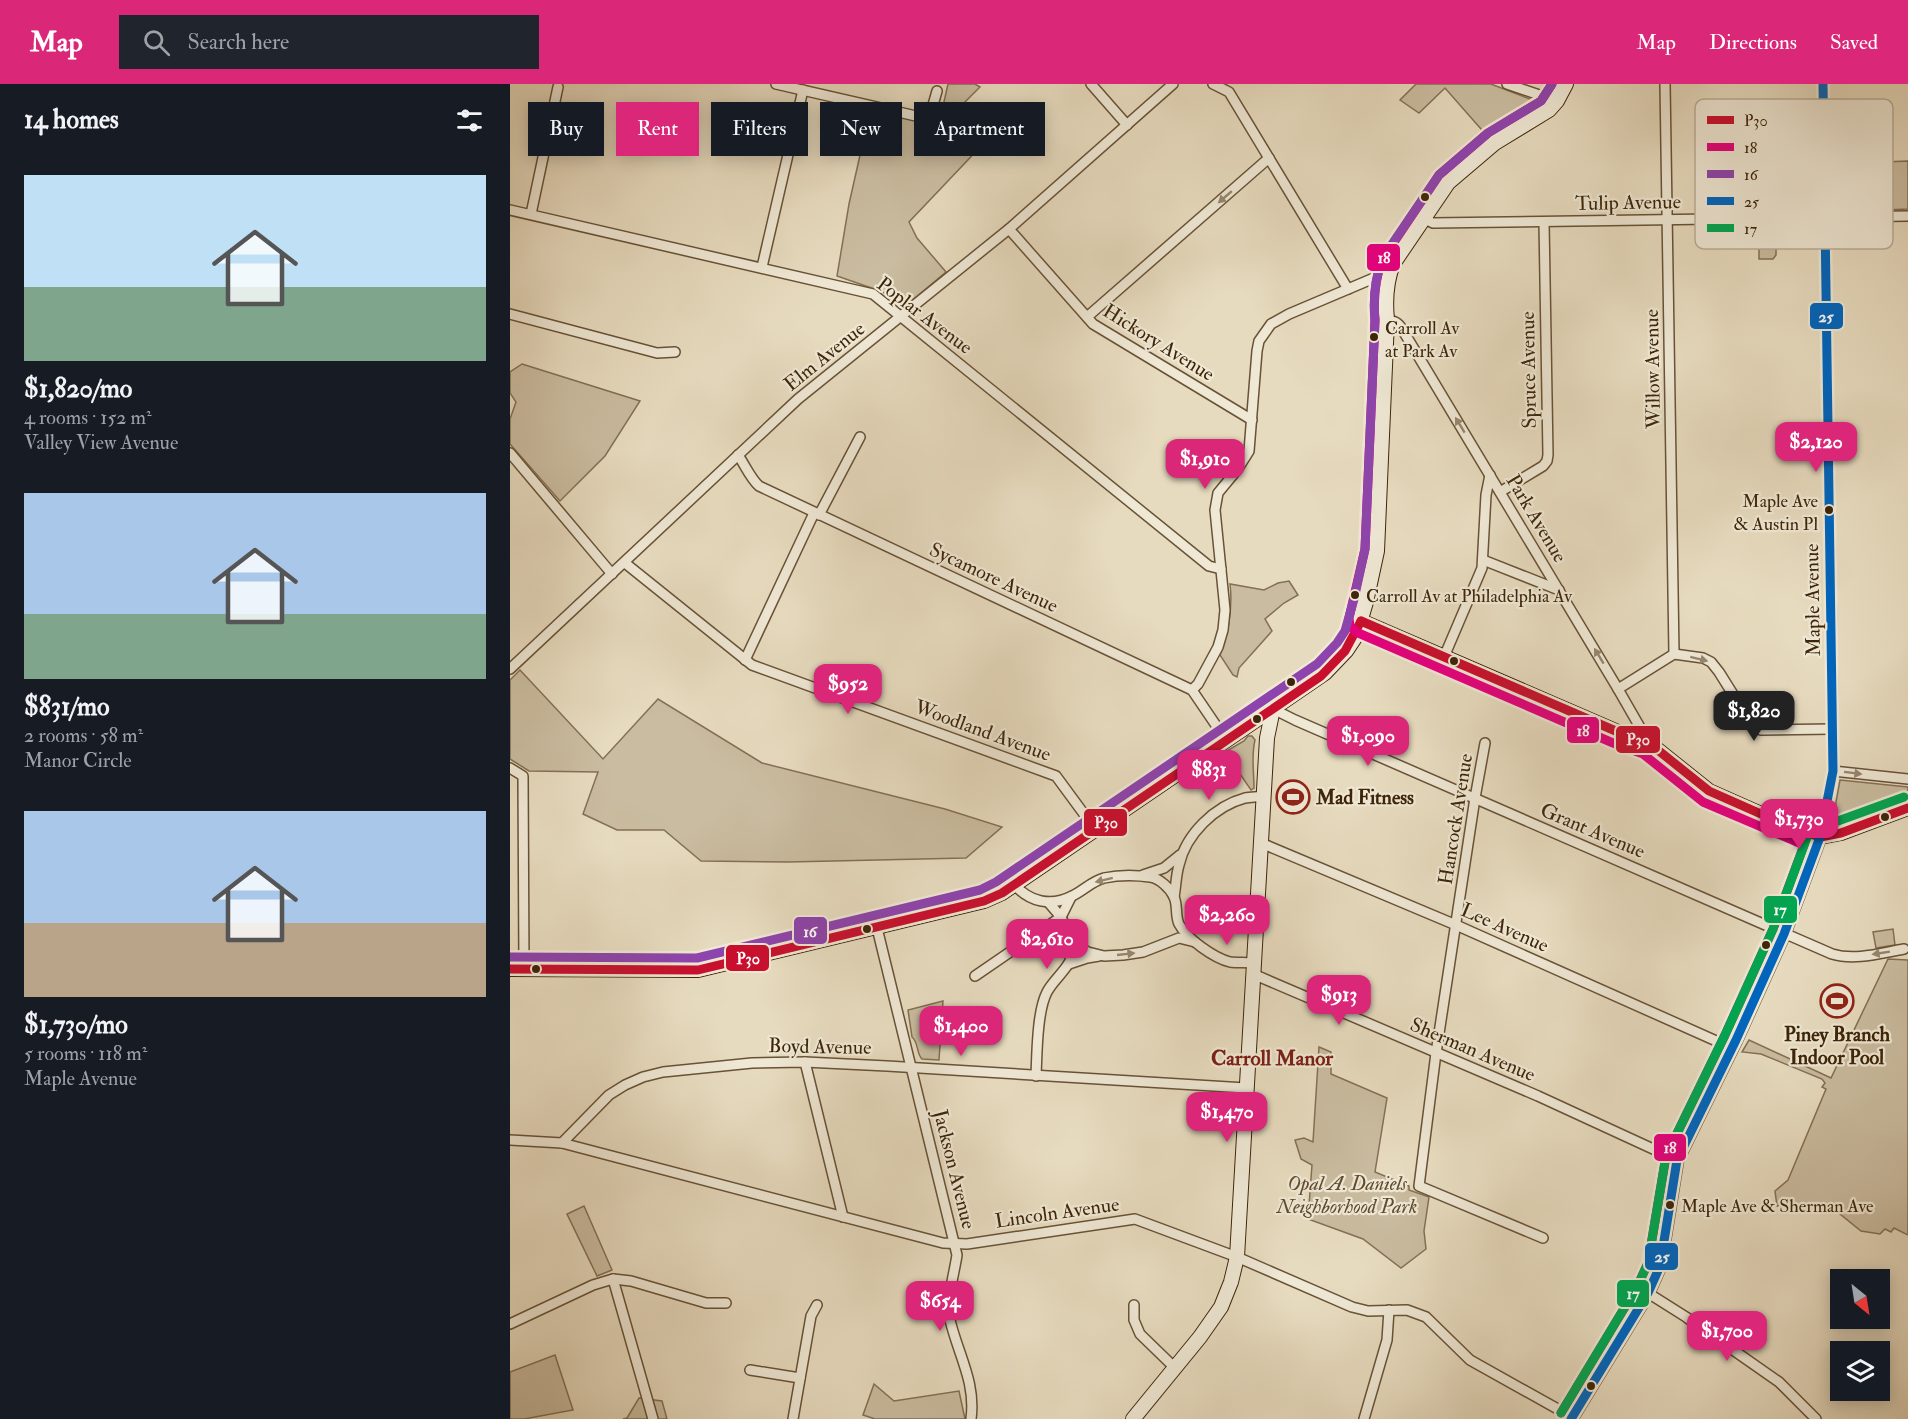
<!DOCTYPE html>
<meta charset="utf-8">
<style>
body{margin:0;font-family:"IM FELL Double Pica",serif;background:#20242c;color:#f1f3f6;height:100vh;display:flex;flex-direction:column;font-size:22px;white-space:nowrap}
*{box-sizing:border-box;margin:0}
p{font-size:20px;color:#9ea1a6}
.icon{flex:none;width:33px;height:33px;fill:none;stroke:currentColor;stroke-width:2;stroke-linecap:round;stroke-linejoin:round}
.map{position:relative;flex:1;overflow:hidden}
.sheet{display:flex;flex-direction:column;background:#171b24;width:510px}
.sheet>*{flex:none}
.banner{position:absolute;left:18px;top:18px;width:570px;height:54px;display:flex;gap:12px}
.needle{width:39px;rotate:150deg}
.tools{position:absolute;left:1320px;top:1185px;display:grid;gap:12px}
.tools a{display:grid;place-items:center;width:60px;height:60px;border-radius:0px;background:#171b24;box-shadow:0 3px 15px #0003;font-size:30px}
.price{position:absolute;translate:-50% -51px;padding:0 14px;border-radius:12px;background:#db2777;color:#fff;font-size:20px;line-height:39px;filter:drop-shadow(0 2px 3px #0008)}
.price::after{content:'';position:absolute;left:50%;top:36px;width:18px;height:14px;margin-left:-9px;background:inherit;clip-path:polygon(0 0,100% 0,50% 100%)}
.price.current{background:#222;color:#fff}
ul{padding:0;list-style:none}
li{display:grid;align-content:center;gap:12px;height:318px;padding:0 24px}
li span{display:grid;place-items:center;height:186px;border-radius:0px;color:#555}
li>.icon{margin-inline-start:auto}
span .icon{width:108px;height:108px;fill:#fffc;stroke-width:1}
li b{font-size:26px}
h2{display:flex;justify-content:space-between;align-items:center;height:72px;padding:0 24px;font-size:26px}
.tag{padding:0 21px;border-radius:0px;background:#171b24;box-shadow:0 3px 15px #0003;font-size:21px;line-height:54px}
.tag.current{background:#db2777;color:#fff}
header{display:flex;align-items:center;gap:36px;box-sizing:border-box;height:84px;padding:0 30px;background:#db2777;color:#fff}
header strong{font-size:28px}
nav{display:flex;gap:33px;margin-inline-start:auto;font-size:21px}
.search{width:420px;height:54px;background:#20242c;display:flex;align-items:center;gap:15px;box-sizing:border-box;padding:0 21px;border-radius:0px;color:#9ea1a6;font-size:22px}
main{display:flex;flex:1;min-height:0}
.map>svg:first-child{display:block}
.green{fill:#cabca0;stroke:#847054;stroke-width:1.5}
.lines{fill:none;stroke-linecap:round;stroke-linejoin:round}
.minor-casing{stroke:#685236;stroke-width:12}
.tertiary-casing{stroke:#685236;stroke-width:15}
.secondary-casing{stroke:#3e2508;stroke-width:16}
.minor{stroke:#efe8d5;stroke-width:9}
.tertiary{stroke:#efe8d5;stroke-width:12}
.secondary{stroke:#efe8d5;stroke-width:14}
.bus-1-casing{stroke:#efe8d5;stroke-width:14}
.bus-2-casing{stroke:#efe8d5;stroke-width:14}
.bus-3-casing{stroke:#efe8d5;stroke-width:14}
.bus-4-casing{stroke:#efe8d5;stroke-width:14}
.bus-5-casing{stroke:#efe8d5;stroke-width:14}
.bus-1{stroke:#c8102e;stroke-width:9}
.bus-2{stroke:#e5007d;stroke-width:9}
.bus-3{stroke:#8e44ad;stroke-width:9}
.bus-4{stroke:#0065bd;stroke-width:9}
.bus-5{stroke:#00a651;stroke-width:9}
.oneway{fill:#96866e}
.bus-dot{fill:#3e2508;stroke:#efe8d5;stroke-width:2}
.labels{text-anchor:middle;stroke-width:4.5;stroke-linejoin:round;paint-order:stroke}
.bus-label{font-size:18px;fill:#3e2508;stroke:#efe8d5;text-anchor:start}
.street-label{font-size:20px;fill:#3e2508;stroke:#efe8d5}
.poi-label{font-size:20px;font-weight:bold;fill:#3e2508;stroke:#efe8d5;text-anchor:start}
.park-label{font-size:20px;font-style:italic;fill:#614b2e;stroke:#efe8d5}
.neighbourhood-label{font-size:21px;font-weight:bold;fill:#7a1f14;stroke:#efe8d5}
.key{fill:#efe8d5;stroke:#baae98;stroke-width:1.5}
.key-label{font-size:16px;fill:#3e2508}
.line-badge{stroke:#efe8d5;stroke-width:2}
.badge-label{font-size:16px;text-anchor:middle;font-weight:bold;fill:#fff}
</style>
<header>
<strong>Map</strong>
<div class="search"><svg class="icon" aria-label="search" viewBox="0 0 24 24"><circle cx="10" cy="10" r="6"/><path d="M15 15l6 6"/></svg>Search here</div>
<nav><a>Map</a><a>Directions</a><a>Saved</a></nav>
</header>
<main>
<section class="sheet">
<h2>14 homes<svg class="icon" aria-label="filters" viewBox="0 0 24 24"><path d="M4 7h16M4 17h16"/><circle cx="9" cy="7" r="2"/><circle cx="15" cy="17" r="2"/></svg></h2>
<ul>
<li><span style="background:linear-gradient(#bfe0f5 60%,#7fa58c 0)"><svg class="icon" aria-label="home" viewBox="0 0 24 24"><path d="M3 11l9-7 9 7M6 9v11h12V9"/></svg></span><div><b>$1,820/mo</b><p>4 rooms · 152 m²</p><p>Valley View Avenue</p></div></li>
<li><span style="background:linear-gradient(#a9c7e8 65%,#7fa58c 0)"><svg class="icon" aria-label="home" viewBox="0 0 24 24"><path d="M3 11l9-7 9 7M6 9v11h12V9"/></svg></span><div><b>$831/mo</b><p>2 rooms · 58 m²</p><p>Manor Circle</p></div></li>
<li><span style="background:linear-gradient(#a9c7e8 60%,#b9a48a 0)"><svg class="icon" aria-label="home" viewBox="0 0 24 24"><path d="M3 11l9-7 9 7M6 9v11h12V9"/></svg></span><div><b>$1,730/mo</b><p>5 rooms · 118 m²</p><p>Maple Avenue</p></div></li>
</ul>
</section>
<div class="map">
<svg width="1398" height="1335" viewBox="0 0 1398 1335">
<rect width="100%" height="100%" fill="#e7dbbf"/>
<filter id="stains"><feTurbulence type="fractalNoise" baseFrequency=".00333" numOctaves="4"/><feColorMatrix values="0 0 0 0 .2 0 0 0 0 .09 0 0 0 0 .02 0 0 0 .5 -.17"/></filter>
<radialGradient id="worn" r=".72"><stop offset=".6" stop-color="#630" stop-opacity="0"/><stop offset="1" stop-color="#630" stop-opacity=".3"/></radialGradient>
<!-- green -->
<g class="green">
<polygon points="438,0 465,0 470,3 444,29 474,59 399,138 407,154 436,188 399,219 390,219 373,208 327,192 339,120 360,27 409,37 424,43 429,40"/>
<polygon points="906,0 981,0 1025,17 1028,21 1026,25 987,46 978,53 935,4 909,29 890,16"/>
<polygon points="483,21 499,39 478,57 462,39"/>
<polygon points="1398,77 1398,125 1375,126 1374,78"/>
<polygon points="1249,152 1266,152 1266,171 1263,175 1249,175"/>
<polygon points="12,280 130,317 95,372 50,417 0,360 0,335 6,318 0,309 0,288"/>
<path d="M 779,497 L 788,511 L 774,519 L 755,535 L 762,547 L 729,584 L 727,593 L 723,591 L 710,571 C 719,547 723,525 720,500 L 754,506 L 768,499 Z"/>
<polygon points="10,586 93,675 148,615 252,679 435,725 492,743 456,774 278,778 191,777 154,746 107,746 73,730 88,688 19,687 0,675 0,596"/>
<path d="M 738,652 L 742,652 L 745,656 C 741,672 744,688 744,704 L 741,706 L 715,668 L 734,657 Z"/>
<polygon points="1330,696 1398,703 1398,714 1351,732 1322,740"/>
<polygon points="1383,845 1385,861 1366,864 1363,848"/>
<polygon points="1378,875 1398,876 1398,1151 1384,1144 1381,1148 1375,1145 1370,1150 1351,1147 1320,1122 1267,1122 1265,1107 1278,1096 1316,1005 1312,1003 1315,999 1312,995 1251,970 1232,968 1239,956 1321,994"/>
<path d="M 433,917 L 429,976 L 412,975 C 406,969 409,959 402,953 L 398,926 Z"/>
<polygon points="809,963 821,968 821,990 877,1014 865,1088 899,1102 899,1106 919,1113 914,1147 916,1165 891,1184 853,1155 798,1135 802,1081 791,1075 785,1056 794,1054 803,1058"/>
<polygon points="74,1122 102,1186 87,1192 57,1130"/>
<polygon points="45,1271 63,1326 14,1335 0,1335 0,1288"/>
<polygon points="364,1300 384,1317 449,1307 455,1335 365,1335 353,1331"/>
<polygon points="129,1314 152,1317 157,1335 113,1335 117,1334"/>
</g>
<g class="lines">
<!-- minor casing -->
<g class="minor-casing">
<g id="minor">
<polyline points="266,0 419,35 427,7"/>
<polyline points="581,0 617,41"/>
<polyline points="703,0 719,8 838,205"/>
<polyline points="997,0 1047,17"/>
<polyline points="1155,0 1164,570"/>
<polyline points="0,126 363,210 699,482 711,485"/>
<polyline points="21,130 48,3"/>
<polyline points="912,134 923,139 1398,132"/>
<polyline points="499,145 583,240 742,336"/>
<polyline points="252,183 293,6"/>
<polyline points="0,230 147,269 165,268"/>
<polyline points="577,233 759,74"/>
<path d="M 877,236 C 884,237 888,238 892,245 L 1108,605 L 1139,659"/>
<polyline points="0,369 102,490"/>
<path d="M 228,371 C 235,381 240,394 249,402 L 682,606 L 716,656"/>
<polyline points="990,408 1033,382 1037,377 1038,371 1034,138"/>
<polyline points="309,431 350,353"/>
<polyline points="973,476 1049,506"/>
<polyline points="115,479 242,581 546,692 585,745"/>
<polyline points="934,573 972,484 976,411 980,391"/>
<polyline points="235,576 304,429"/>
<polyline points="0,585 288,315 499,145 663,0"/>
<polyline points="1108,605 1164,570 1193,574 1201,578 1209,588 1244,644 1251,646 1323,645"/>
<polyline points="682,606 688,600 708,563 713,546 715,526 705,426 708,409 727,386 739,367 747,267 749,257 761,240 779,230 864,194 877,195"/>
<path d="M 763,625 L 785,636 L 1322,870 C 1345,877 1371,869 1394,865"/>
<polyline points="975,659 965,714 926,969 909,1102 1033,1154"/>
<polyline points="0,684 13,692 14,885"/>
<polyline points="1323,687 1398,695"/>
<polyline points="1310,753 1323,687 1323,645 1313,0"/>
<polyline points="751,759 946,841 1222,964"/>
<polyline points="633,791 654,784 670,771"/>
<path d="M 504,800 C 519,818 541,823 562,812 C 573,807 582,797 594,794 C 608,791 626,791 640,793 C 649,794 660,804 664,813 C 668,821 665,832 669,840 C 677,855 704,874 720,878 C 728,879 736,878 743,879"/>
<path d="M 664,813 C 666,802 666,791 669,781 C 676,750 705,722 735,714 C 741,713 748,713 754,712"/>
<polyline points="539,819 551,833 563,860 578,868 594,872 613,871 633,868 669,854 685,858"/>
<path d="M 367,844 L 447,1171 C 444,1191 436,1216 440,1236 C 448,1270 466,1298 461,1335"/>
<polyline points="559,880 577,874 589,872"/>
<polyline points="743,890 1028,1012 1167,1076"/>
<polyline points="465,892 551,833 561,813"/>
<polyline points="295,978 333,1133"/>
<path d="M 526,992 C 527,970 527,927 537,908 C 546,891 565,882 563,860"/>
<polyline points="0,1056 52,1059 433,1159 457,1160 625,1135 727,1173 842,1223 858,1227 897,1226 916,1233 960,1276 1062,1333"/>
<polyline points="52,1059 99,1011 115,1001 133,993 153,988 242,979 295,978 377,982 736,1004"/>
<polyline points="103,1195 143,1335"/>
<polyline points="1138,1209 1176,1233 1269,1298 1306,1335"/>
<polyline points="624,1221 624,1236 630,1250 665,1284"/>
<polyline points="0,1240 83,1201 103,1195 121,1197 196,1219 216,1219"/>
<polyline points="240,1286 290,1294"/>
<polyline points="283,1335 301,1232 307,1221"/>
<polyline points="854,1335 877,1256 879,1226"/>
</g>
</g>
<!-- tertiary casing -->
<g class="tertiary-casing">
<polyline id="tertiary" points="1061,1335 1138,1209 1150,1182 1167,1076 1226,956 1274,850 1310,753"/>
</g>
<!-- secondary casing -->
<g class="secondary-casing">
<g id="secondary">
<polyline points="851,537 1108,648 1139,659 1199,707 1285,745 1310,753 1331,749 1398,724"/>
<path d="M 0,885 L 188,886 L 474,817 L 492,809 L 815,589 L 836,567 L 846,552 L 856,518 L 867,467 L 877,236 C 875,216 876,198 883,180 L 938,99 L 985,59 L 1039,26 L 1047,17 L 1056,0"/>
<polyline points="623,1335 690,1253 711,1223 721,1198 727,1173 757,654 763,625"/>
</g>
</g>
<!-- minor -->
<use href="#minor" class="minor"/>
<!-- tertiary -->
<use href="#tertiary" class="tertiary"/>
<!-- secondary -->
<use href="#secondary" class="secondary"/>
<!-- bus-1 casing -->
<g class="bus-1-casing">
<g id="bus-1">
<polyline points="851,537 1108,648 1139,659 1199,707 1285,745 1310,753 1331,749 1398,724"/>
<polyline points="0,885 188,886 474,817 492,809 811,592 835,567 851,537"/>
</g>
</g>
<!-- bus-2 casing -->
<g class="bus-2-casing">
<path id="bus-2" d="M 1042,0 L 1031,17 L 978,49 L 929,91 L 872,176 C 865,196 863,215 865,236 L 855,465 L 839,534 L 840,542 L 846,548 L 1103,659 L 1133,670 L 1193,718 L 1294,761 L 1263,845 L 1215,951 L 1156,1072 L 1138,1179 L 1127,1203 L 1051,1329"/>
</g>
<!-- bus-3 casing -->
<g class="bus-3-casing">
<path id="bus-3" d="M 0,873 L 187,874 L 470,806 L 486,798 L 807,580 L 827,559 L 835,547 L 844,515 L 855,465 L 865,236 C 863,215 865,195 872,175 L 929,91 L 978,49 L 1031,17 L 1042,0"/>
</g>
<!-- bus-4 casing -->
<g class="bus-4-casing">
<polyline id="bus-4" points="1061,1335 1138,1209 1150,1182 1167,1076 1226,956 1274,850 1310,753 1323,687 1313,0"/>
</g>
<!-- bus-5 casing -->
<g class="bus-5-casing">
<polyline id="bus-5" points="1051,1329 1127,1203 1138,1179 1156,1072 1215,951 1263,845 1299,748 1305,742 1328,737 1394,713"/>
</g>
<!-- bus-1 -->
<use href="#bus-1" class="bus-1"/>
<!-- bus-2 -->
<use href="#bus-2" class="bus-2"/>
<!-- bus-3 -->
<use href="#bus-3" class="bus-3"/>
<!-- bus-4 -->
<use href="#bus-4" class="bus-4"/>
<!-- bus-5 -->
<use href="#bus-5" class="bus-5"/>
</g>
<!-- one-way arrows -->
<defs><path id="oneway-solid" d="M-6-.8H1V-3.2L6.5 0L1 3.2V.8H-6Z" transform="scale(1.5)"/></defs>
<g class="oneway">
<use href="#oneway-solid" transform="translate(715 113) rotate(139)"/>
<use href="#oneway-solid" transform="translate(950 341) rotate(-121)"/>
<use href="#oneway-solid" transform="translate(1089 572) rotate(-121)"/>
<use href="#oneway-solid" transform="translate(1189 575) rotate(14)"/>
<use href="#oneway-solid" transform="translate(1343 689) rotate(7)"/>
<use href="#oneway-solid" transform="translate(594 796) rotate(166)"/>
<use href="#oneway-solid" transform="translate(1371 869) rotate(171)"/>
<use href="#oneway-solid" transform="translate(616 870) rotate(-6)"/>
</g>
<!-- icons -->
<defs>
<g id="stadium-ring" transform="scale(1.725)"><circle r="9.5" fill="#efe8d5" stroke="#8f2418" stroke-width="1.5"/><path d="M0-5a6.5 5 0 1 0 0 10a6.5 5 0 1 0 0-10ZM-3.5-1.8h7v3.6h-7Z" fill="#8f2418"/></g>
</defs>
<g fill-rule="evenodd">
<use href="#stadium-ring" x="783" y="713"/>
<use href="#stadium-ring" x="1327" y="917"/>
</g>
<!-- markers -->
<g class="bus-dot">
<circle cx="915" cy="113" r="5"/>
<circle cx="864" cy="253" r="5"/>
<circle cx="1319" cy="426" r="5"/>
<circle cx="845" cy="511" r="5"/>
<circle cx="944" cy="577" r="5"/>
<circle cx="781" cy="598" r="5"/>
<circle cx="747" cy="635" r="5"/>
<circle cx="1375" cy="733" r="5"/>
<circle cx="357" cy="845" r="5"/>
<circle cx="1256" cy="861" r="5"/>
<circle cx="26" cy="885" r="5"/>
<circle cx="1160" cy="1121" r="5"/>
<circle cx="1081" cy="1302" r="5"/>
</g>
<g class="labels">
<!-- bus labels -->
<g class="bus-label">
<text x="875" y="250">Carroll Av<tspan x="875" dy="23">at Park Av</tspan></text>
<text x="1308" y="423" text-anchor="end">Maple Ave<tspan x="1308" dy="23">&amp; Austin Pl</tspan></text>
<text x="856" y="518">Carroll Av at Philadelphia Av</text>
<text x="1171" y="1128">Maple Ave &amp; Sherman Ave</text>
</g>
<!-- street labels -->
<g class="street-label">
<text transform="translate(1118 118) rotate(-1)" y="7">Tulip Avenue</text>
<text transform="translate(415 231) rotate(37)" y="7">Poplar Avenue</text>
<text transform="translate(649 258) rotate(32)" y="7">Hickory Avenue</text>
<text transform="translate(314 272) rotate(-39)" y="7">Elm Avenue</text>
<text transform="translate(1142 285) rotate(-91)" y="7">Willow Avenue</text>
<text transform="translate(1018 286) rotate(-91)" y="7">Spruce Avenue</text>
<text transform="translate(1027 434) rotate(59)" y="7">Park Avenue</text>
<text transform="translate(484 493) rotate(25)" y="7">Sycamore Avenue</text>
<text transform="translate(1302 516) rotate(-91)" y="7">Maple Avenue</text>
<text transform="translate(473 646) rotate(20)" y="7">Woodland Avenue</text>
<text transform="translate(945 735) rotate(-81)" y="7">Hancock Avenue</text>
<text transform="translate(1083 746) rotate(23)" y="7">Grant Avenue</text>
<text transform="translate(995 843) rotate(24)" y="7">Lee Avenue</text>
<text transform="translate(310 962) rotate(1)" y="7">Boyd Avenue</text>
<text transform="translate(963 965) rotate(23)" y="7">Sherman Avenue</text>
<text transform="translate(445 1085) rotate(76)" y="7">Jackson Avenue</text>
<text transform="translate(547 1128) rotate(-8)" y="7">Lincoln Avenue</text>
</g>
<!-- poi labels -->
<g class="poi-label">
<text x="806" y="720">Mad Fitness</text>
<text x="1327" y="957" text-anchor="middle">Piney Branch<tspan x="1327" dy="23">Indoor Pool</tspan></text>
</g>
<!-- park labels -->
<g class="park-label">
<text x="837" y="1106">Opal A. Daniels<tspan x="837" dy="23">Neighborhood Park</tspan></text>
</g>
<!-- neighbourhood labels -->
<g class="neighbourhood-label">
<text x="762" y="981">Carroll Manor</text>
</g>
</g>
<!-- legend -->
<rect x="1185" y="15" width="198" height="150" rx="9" class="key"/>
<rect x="1197" y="32" width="27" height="8" fill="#c8102e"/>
<rect x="1197" y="59" width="27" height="8" fill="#e5007d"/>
<rect x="1197" y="86" width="27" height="8" fill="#8e44ad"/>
<rect x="1197" y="113" width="27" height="8" fill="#0065bd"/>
<rect x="1197" y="140" width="27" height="8" fill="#00a651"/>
<g class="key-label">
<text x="1234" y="42">P30</text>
<text x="1234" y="69">18</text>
<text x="1234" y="96">16</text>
<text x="1234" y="123">25</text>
<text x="1234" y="150">17</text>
</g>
<g class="line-badge">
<rect x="856" y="159" width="35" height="29" rx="6" fill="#e5007d"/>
<rect x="1299" y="218" width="35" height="28" rx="6" fill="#0065bd"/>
<rect x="1056" y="632" width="34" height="28" rx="6" fill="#e5007d"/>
<rect x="1105" y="641" width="46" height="29" rx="6" fill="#c8102e"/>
<rect x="573" y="724" width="45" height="29" rx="6" fill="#c8102e"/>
<rect x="1253" y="811" width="35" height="29" rx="6" fill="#00a651"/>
<rect x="283" y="832" width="35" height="29" rx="6" fill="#8e44ad"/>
<rect x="215" y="860" width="45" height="28" rx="6" fill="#c8102e"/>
<rect x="1143" y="1049" width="34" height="29" rx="6" fill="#e5007d"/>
<rect x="1134" y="1158" width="35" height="29" rx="6" fill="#0065bd"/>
<rect x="1106" y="1195" width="34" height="29" rx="6" fill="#00a651"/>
</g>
<g class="badge-label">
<text x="874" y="179">18</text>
<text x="1316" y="238">25</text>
<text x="1073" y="652">18</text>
<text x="1128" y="661">P30</text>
<text x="596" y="744">P30</text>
<text x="1270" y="831">17</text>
<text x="300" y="853">16</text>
<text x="238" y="880">P30</text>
<text x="1160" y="1069">18</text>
<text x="1152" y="1178">25</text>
<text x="1123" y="1215">17</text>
</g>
<rect width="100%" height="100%" filter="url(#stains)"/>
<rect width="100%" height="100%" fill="url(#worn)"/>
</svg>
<div class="tools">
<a><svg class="needle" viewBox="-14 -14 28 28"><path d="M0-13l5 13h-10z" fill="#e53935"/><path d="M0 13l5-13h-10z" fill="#9ea1a6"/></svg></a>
<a><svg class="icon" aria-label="layers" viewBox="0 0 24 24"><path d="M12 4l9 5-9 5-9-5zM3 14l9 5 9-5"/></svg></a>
</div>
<b class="price" style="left:1306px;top:389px">$2,120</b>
<b class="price" style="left:695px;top:406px">$1,910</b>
<b class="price" style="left:338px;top:631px">$952</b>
<b class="price current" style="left:1244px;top:658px">$1,820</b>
<b class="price" style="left:858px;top:683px">$1,090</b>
<b class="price" style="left:699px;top:717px">$831</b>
<b class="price" style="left:1289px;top:766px">$1,730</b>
<b class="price" style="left:717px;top:862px">$2,260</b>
<b class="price" style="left:537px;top:886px">$2,610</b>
<b class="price" style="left:829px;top:942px">$913</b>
<b class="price" style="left:451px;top:973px">$1,400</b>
<b class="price" style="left:717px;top:1059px">$1,470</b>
<b class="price" style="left:430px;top:1248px">$654</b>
<b class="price" style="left:1217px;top:1278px">$1,700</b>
<div class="banner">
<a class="tag">Buy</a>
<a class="tag current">Rent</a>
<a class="tag">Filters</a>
<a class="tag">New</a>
<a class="tag">Apartment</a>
</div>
</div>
</main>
